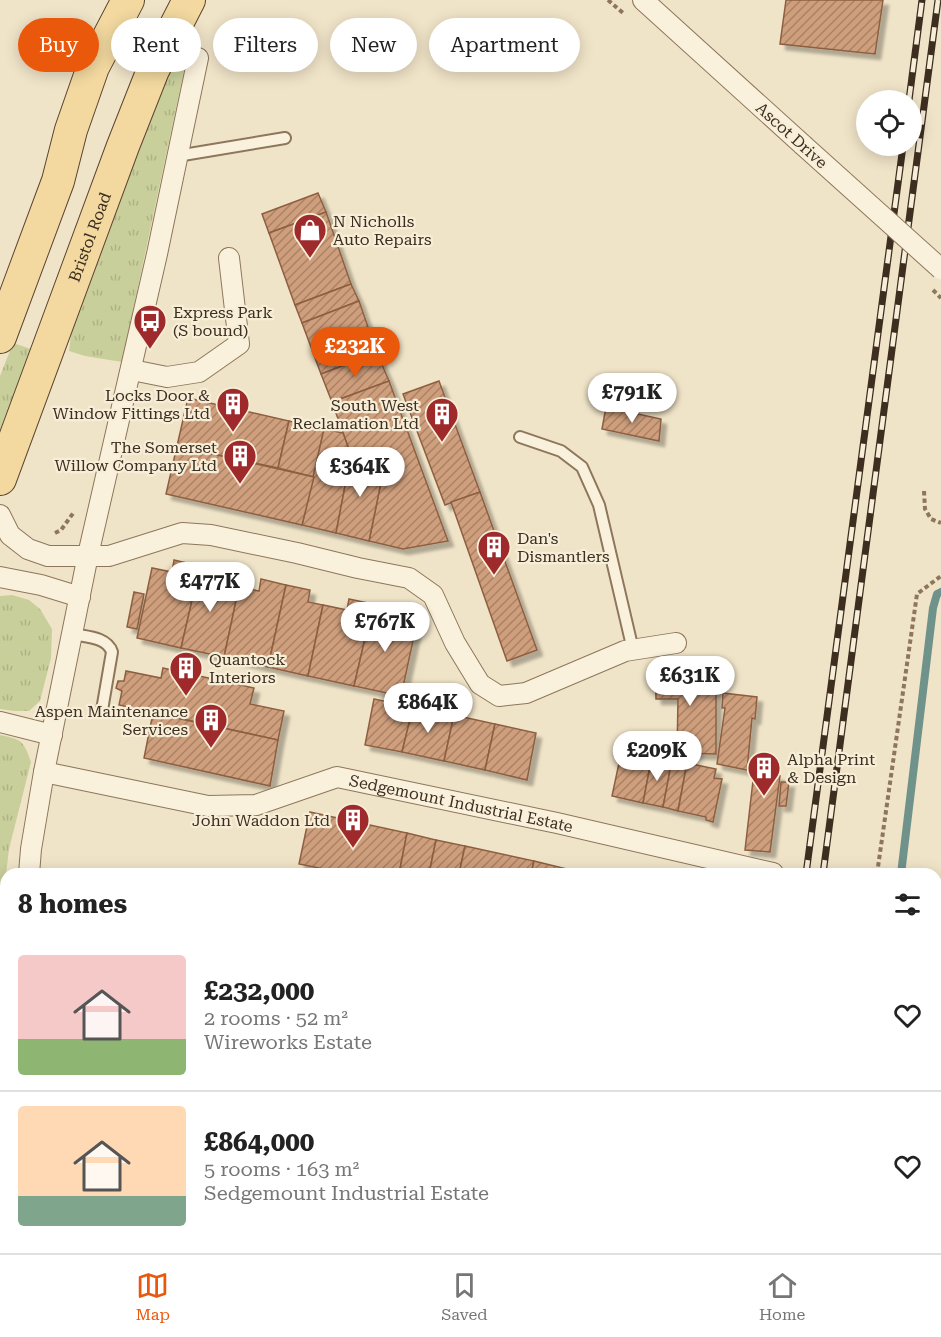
<!DOCTYPE html>
<meta charset="utf-8">
<style>
body{margin:0;font-family:"Roboto Serif",serif;background:#f6f6f6;color:#222;height:100vh;display:flex;flex-direction:column;font-size:22px;white-space:nowrap}
*{box-sizing:border-box;margin:0}
p{font-size:20px;color:#767676}
.icon{flex:none;width:33px;height:33px;fill:none;stroke:currentColor;stroke-width:2;stroke-linecap:round;stroke-linejoin:round}
.map{position:relative;flex:1;overflow:hidden}
.details{position:absolute;left:0px;top:868px;width:942px;height:386px;display:flex;flex-direction:column;background:#fff;border-radius:18px 18px 0 0;box-shadow:0 3px 15px #0003}
.details>*{flex:none}
.top-card{position:absolute;left:18px;top:18px;width:600px;height:54px;display:flex;gap:12px}
.controls{position:absolute;left:856px;top:90px;display:grid;gap:12px}
.controls a{display:grid;place-items:center;width:66px;height:66px;border-radius:50%;background:#fff;box-shadow:0 3px 15px #0003;font-size:30px}
.price{position:absolute;translate:-50% -51px;padding:0 14px;border-radius:21px;background:#fff;color:#222;font-size:20px;line-height:39px;filter:drop-shadow(0 2px 3px #0008)}
.price::after{content:'';position:absolute;left:50%;top:36px;width:18px;height:14px;margin-left:-9px;background:inherit;clip-path:polygon(0 0,100% 0,50% 100%)}
.price.current{background:#ea580c;color:#fff}
ul{padding:0;list-style:none}
li{display:flex;align-items:center;gap:18px;height:150px;padding:0 18px}
li+li{border-top:2px solid #e0e0e0}
li span{display:grid;place-items:center;flex:none;width:168px;height:120px;border-radius:6px;color:#555}
li>.icon{margin-inline-start:auto}
span .icon{width:72px;height:72px;fill:#fffc;stroke-width:1}
li b{font-size:26px}
h2{display:flex;justify-content:space-between;align-items:center;height:72px;padding:0 18px;font-size:26px}
.tag{padding:0 21px;border-radius:27px;background:#fff;box-shadow:0 3px 15px #0003;font-size:21px;line-height:54px}
.tag.current{background:#ea580c;color:#fff}
.dock{display:flex;justify-content:space-around;align-items:center;height:84px;border-top:2px solid #e0e0e0;background:#fff;font-size:16px;color:#767676}
.dock a{display:grid;justify-items:center;gap:3px}
.dock .current{color:#ea580c}
.map>svg:first-child{display:block}
.grass{fill:url(#grass-tufts)}
.lines{fill:none;stroke-linecap:round;stroke-linejoin:round}
.stream{stroke:#6f938a;stroke-width:8}
.building{fill:url(#building-hatch);stroke:#8d5f41;stroke-width:1.5;filter:url(#shadow)}
.service-casing{stroke:#8d765c;stroke-width:14}
.minor-casing{stroke:#8d765c;stroke-width:22}
.primary-casing{stroke:#5b4430;stroke-width:34}
.path{stroke:#8d765c;stroke-width:4;stroke-dasharray:4.5 3;stroke-linecap:butt}
.service{stroke:#faf1dc;stroke-width:10}
.minor{stroke:#faf1dc;stroke-width:20}
.primary{stroke:#f3d9a0;stroke-width:32}
.rail-casing{stroke:#3d2e20;stroke-width:7}
.rail{stroke:#f7eed8;stroke-width:4.5;stroke-dasharray:14;stroke-linecap:butt}
.minor-bridge-casing{stroke:#8d765c;stroke-width:22;stroke-linecap:butt}
.path-bridge{stroke:#8d765c;stroke-width:4;stroke-dasharray:4.5 3;stroke-linecap:butt}
.minor-bridge{stroke:#faf1dc;stroke-width:20}
.labels{text-anchor:middle;stroke-width:4.5;stroke-linejoin:round;paint-order:stroke}
.street-label{font-size:16px;fill:#3d2e20;stroke:#f7eed8}
.poi-label{font-size:16px;fill:#3d2e20;stroke:#f7eed8;text-anchor:start}
</style>
<div class="map">
<svg width="941" height="1253" viewBox="0 0 941 1253">
<defs>
<pattern id="grass-tufts" width="24" height="20" patternUnits="userSpaceOnUse" patternTransform="scale(1.5)"><rect width="24" height="20" fill="#c9cf9b"/><path d="M3 7l-1-3M5 7V3M7 7l1-3M15 17l-1-3M17 17v-4M19 17l1-3" fill="none" stroke="#aeb285"/></pattern>
<pattern id="building-hatch" width="6" height="6" patternUnits="userSpaceOnUse" patternTransform="scale(1.5)"><rect width="6" height="6" fill="#cf9f7d"/><path d="M-1 1l2-2M0 6l6-6M5 7l2-2" fill="none" stroke="#a98266"/></pattern>
<filter id="shadow"><feDropShadow dx="5.5" dy="5.5" stdDeviation="1.5" flood-color="#0004"/></filter>
</defs>
<rect width="100%" height="100%" fill="#f0e4c8"/>
<!-- grass -->
<g class="grass">
<polygon points="196,14 122,362 85,356 69,351 74,311 179,43"/>
<polygon points="13,343 31,349 0,431 0,376"/>
<polygon points="12,595 29,600 40,609 52,629 51,658 40,701 29,711 14,711 0,709 0,596"/>
<path d="M 0,735 C 21,739 24,741 31,762 L 9,849 L 6,874 L 6,914 L 0,941 Z"/>
<polygon points="6,946 6,1127 0,1157 0,1070 3,1050 0,988"/>
</g>
<g class="lines">
<!-- stream -->
<g class="stream">
<polyline points="901,874 933,608 937,594 941,592"/>
<polyline points="852,1253 853,1248"/>
</g>
</g>
<!-- building -->
<g class="building">
<polygon points="786,0 883,0 875,54 780,44"/>
<polygon points="318,193 326,212 269,233 262,214"/>
<polygon points="326,212 351,284 295,305 269,233"/>
<polygon points="351,284 359,301 302,323 295,305"/>
<polygon points="359,301 377,353 321,374 302,323"/>
<polygon points="377,353 389,381 332,402 321,374"/>
<polygon points="389,381 448,541 403,549 369,541 385,463 351,455 332,402"/>
<polygon points="439,381 480,492 445,505 403,394"/>
<polygon points="188,398 289,421 278,468 177,446"/>
<polygon points="606,407 661,419 659,441 602,429"/>
<polygon points="289,421 324,429 314,477 278,468"/>
<polygon points="324,429 343,433 351,455 336,533 302,525"/>
<polygon points="177,446 314,477 302,525 166,494"/>
<polygon points="351,455 385,463 369,541 336,533"/>
<polygon points="480,492 537,650 507,661 451,502"/>
<polygon points="174,560 200,566 181,648 137,638 152,568 172,572"/>
<polygon points="200,566 227,571 224,584 239,587 224,657 181,648"/>
<polygon points="261,579 286,585 268,667 224,657 239,587 259,591"/>
<polygon points="286,585 310,590 308,602 323,605 308,676 268,667"/>
<polygon points="134,592 144,594 137,629 127,627"/>
<polygon points="349,599 373,604 354,686 308,676 323,605 347,610"/>
<polygon points="373,604 397,610 395,622 416,627 401,696 354,686"/>
<polygon points="655,663 682,664 683,675 716,676 716,754 677,753 678,699 656,699"/>
<polygon points="163,668 254,688 250,704 284,711 278,740 119,705 122,691 116,688 118,681 124,681 126,671 161,678"/>
<polygon points="723,693 757,697 755,719 752,718 747,770 717,764 725,708 722,708"/>
<polygon points="374,699 413,707 402,752 365,745"/>
<polygon points="413,707 454,715 444,761 402,752"/>
<polygon points="153,713 278,740 270,786 144,758"/>
<polygon points="454,715 495,724 485,770 444,761"/>
<polygon points="495,724 536,733 527,780 485,770"/>
<polygon points="622,749 652,756 643,803 612,796"/>
<polygon points="652,756 672,760 663,807 643,803"/>
<polygon points="672,760 687,763 678,811 663,807"/>
<polygon points="687,763 716,769 714,778 722,779 713,822 706,820 706,817 678,811"/>
<polygon points="754,772 780,776 770,852 745,850"/>
<polygon points="781,782 789,782 786,806 779,806"/>
<polygon points="310,812 407,833 399,874 348,874 299,864"/>
<polygon points="407,833 436,840 429,874 399,874"/>
<polygon points="436,840 465,846 459,874 429,874"/>
<polygon points="465,846 534,861 531,874 459,874"/>
<polygon points="534,861 571,870 570,874 531,874"/>
</g>
<g class="lines">
<!-- service casing -->
<g class="service-casing">
<g id="service">
<polyline points="177,156 285,138"/>
<polyline points="520,437 561,451 582,467 599,505 633,650"/>
<path d="M 73,634 C 87,637 107,637 112,652 L 102,710"/>
<polyline points="936,948 941,915"/>
<polyline points="698,1253 699,1248"/>
</g>
</g>
<!-- minor casing -->
<g class="minor-casing">
<g id="minor">
<polyline points="643,0 803,145"/>
<polyline points="132,370 167,377 199,372 239,344 229,258"/>
<polyline points="0,515 10,535 28,549 48,556 109,556 182,533 211,535 297,553 358,568 409,578 433,595 455,643 480,684 499,696 526,693 625,651 676,643"/>
<polyline points="0,577 41,585 80,597"/>
<polyline points="0,722 52,735"/>
<path id="s1" d="M 44,772 L 208,806 L 256,805 L 337,777 L 557,823 L 773,873"/>
<polyline points="29,874 31,849 44,772 88,555 157,254 198,58"/>
<polyline points="936,952 936,948"/>
<polyline points="936,991 941,991"/>
<polyline points="921,1248 935,1253"/>
<polyline points="893,1253 893,1248"/>
</g>
</g>
<!-- primary casing -->
<g class="primary-casing">
<g id="primary">
<polyline points="0,337 58,181 71,130 93,67 128,0"/>
<path id="s2" d="M 0,479 L 123,146 L 153,70 L 189,0"/>
</g>
</g>
<!-- path -->
<g class="path">
<polyline points="608,0 623,13"/>
<polyline points="924,491 925,509 931,519 941,523"/>
<polyline points="55,533 61,530 74,512"/>
<polyline points="877,874 917,594 941,576"/>
<polyline points="0,961 3,942 6,930"/>
<polyline points="823,1253 824,1248"/>
</g>
<!-- service -->
<use href="#service" class="service"/>
<!-- minor -->
<use href="#minor" class="minor"/>
<!-- primary -->
<use href="#primary" class="primary"/>
<!-- rail casing -->
<g class="rail-casing">
<g id="rail">
<polyline points="909,100 922,0"/>
<polyline points="806,874 903,146"/>
<polyline points="823,874 938,0"/>
<polyline points="755,1253 755,1248"/>
<polyline points="772,1253 772,1248"/>
</g>
</g>
<!-- rail -->
<use href="#rail" class="rail"/>
<!-- minor-bridge casing -->
<g class="minor-bridge-casing">
<polyline id="minor-bridge" points="803,145 941,269"/>
</g>
<!-- path-bridge -->
<polyline class="path-bridge" points="933,290 941,298"/>
<!-- minor-bridge -->
<use href="#minor-bridge" class="minor-bridge"/>
</g>
<!-- icons -->
<defs>
<g id="shop-pin" transform="scale(1.725)"><path d="M0 17L-7.5 6A9.5 9.5 0 1 1 7.5 6Z" fill="#9e2a2b" stroke="#f7eed8"/><path d="M-5-2.5h2.3a2.7 3.5 0 0 1 5.4 0H5L5.5 6h-11ZM-1.5-2.5h3a1.5 2.3 0 0 0-3 0Z" fill="#fff"/></g>
<g id="bus-pin" transform="scale(1.725)"><path d="M0 17L-7.5 6A9.5 9.5 0 1 1 7.5 6Z" fill="#9e2a2b" stroke="#f7eed8"/><path d="M-5-6H5V4H4V6H2V4H-2V6H-4V4H-5ZM-3.5-4V0h7V-4ZM-3.5 1.2v1.5H-2V1.2ZM2 1.2v1.5H3.5V1.2Z" fill="#fff"/></g>
<g id="building-pin" transform="scale(1.725)"><path d="M0 17L-7.5 6A9.5 9.5 0 1 1 7.5 6Z" fill="#9e2a2b" stroke="#f7eed8"/><path d="M-4-6H4V6H1V3H-1V6H-4ZM-2.5-4.3h1.7v1.8h-1.7ZM.8-4.3h1.7v1.8H.8ZM-2.5-1h1.7V.8h-1.7ZM.8-1h1.7V.8H.8Z" fill="#fff"/></g>
</defs>
<g fill-rule="evenodd">
<use href="#shop-pin" x="310" y="230"/>
<use href="#bus-pin" x="150" y="321"/>
<use href="#building-pin" x="233" y="404"/>
<use href="#building-pin" x="442" y="414"/>
<use href="#building-pin" x="240" y="456"/>
<use href="#building-pin" x="494" y="547"/>
<use href="#building-pin" x="186" y="668"/>
<use href="#building-pin" x="211" y="720"/>
<use href="#building-pin" x="764" y="768"/>
<use href="#building-pin" x="353" y="820"/>
</g>
<g class="labels">
<!-- street labels -->
<g class="street-label">
<text transform="translate(792 135) rotate(42)" y="6">Ascot Drive</text>
<text dy="6" stroke="none"><textPath href="#s2" startOffset="258">Bristol Road</textPath></text>
<text dy="6" stroke="none"><textPath href="#s1" startOffset="428">Sedgemount Industrial Estate</textPath></text>
</g>
<!-- poi labels -->
<g class="poi-label">
<text x="333" y="227">N Nicholls<tspan x="333" dy="18">Auto Repairs</tspan></text>
<text x="173" y="318">Express Park<tspan x="173" dy="18">(S bound)</tspan></text>
<text x="210" y="401" text-anchor="end">Locks Door &amp;<tspan x="210" dy="18">Window Fittings Ltd</tspan></text>
<text x="419" y="411" text-anchor="end">South West<tspan x="419" dy="18">Reclamation Ltd</tspan></text>
<text x="217" y="453" text-anchor="end">The Somerset<tspan x="217" dy="18">Willow Company Ltd</tspan></text>
<text x="517" y="544">Dan's<tspan x="517" dy="18">Dismantlers</tspan></text>
<text x="209" y="665">Quantock<tspan x="209" dy="18">Interiors</tspan></text>
<text x="188" y="717" text-anchor="end">Aspen Maintenance<tspan x="188" dy="18">Services</tspan></text>
<text x="787" y="765">Alpha Print<tspan x="787" dy="18">&amp; Design</tspan></text>
<text x="330" y="826" text-anchor="end">John Waddon Ltd</text>
</g>
</g>
</svg>
<div class="controls">
<a><svg class="icon" aria-label="locate" viewBox="0 0 24 24"><circle cx="12" cy="12" r="6"/><path d="M12 2v4M12 18v4M2 12h4M18 12h4"/></svg></a>
</div>
<b class="price current" style="left:355px;top:378px">£232K</b>
<b class="price" style="left:632px;top:424px">£791K</b>
<b class="price" style="left:360px;top:498px">£364K</b>
<b class="price" style="left:210px;top:613px">£477K</b>
<b class="price" style="left:385px;top:653px">£767K</b>
<b class="price" style="left:690px;top:707px">£631K</b>
<b class="price" style="left:428px;top:734px">£864K</b>
<b class="price" style="left:657px;top:782px">£209K</b>
<div class="top-card">
<a class="tag current">Buy</a>
<a class="tag">Rent</a>
<a class="tag">Filters</a>
<a class="tag">New</a>
<a class="tag">Apartment</a>
</div>
<section class="details">
<h2>8 homes<svg class="icon" aria-label="filters" viewBox="0 0 24 24"><path d="M4 7h16M4 17h16"/><circle cx="9" cy="7" r="2"/><circle cx="15" cy="17" r="2"/></svg></h2>
<ul>
<li><span style="background:linear-gradient(#f6c9c9 70%,#8fb573 0)"><svg class="icon" aria-label="home" viewBox="0 0 24 24"><path d="M3 11l9-7 9 7M6 9v11h12V9"/></svg></span><div><b>£232,000</b><p>2 rooms · 52 m²</p><p>Wireworks Estate</p></div><svg class="icon" aria-label="heart" viewBox="0 0 24 24"><path d="M12 20l-8-8c-3-5 5-10 8-4 3-6 11-1 8 4z"/></svg></li>
<li><span style="background:linear-gradient(#ffd9b3 75%,#7fa58c 0)"><svg class="icon" aria-label="home" viewBox="0 0 24 24"><path d="M3 11l9-7 9 7M6 9v11h12V9"/></svg></span><div><b>£864,000</b><p>5 rooms · 163 m²</p><p>Sedgemount Industrial Estate</p></div><svg class="icon" aria-label="heart" viewBox="0 0 24 24"><path d="M12 20l-8-8c-3-5 5-10 8-4 3-6 11-1 8 4z"/></svg></li>
</ul>
</section>
</div>
<nav class="dock">
<a class="current"><svg class="icon" aria-label="map" viewBox="0 0 24 24"><path d="M3 6l6-2 6 2 6-2v14l-6 2-6-2-6 2zM9 4v14M15 6v14"/></svg>Map</a>
<a><svg class="icon" aria-label="saved" viewBox="0 0 24 24"><path d="M7 4h10v16l-5-4-5 4z"/></svg>Saved</a>
<a><svg class="icon" aria-label="home" viewBox="0 0 24 24"><path d="M3 11l9-7 9 7M6 9v11h12V9"/></svg>Home</a>
</nav>
